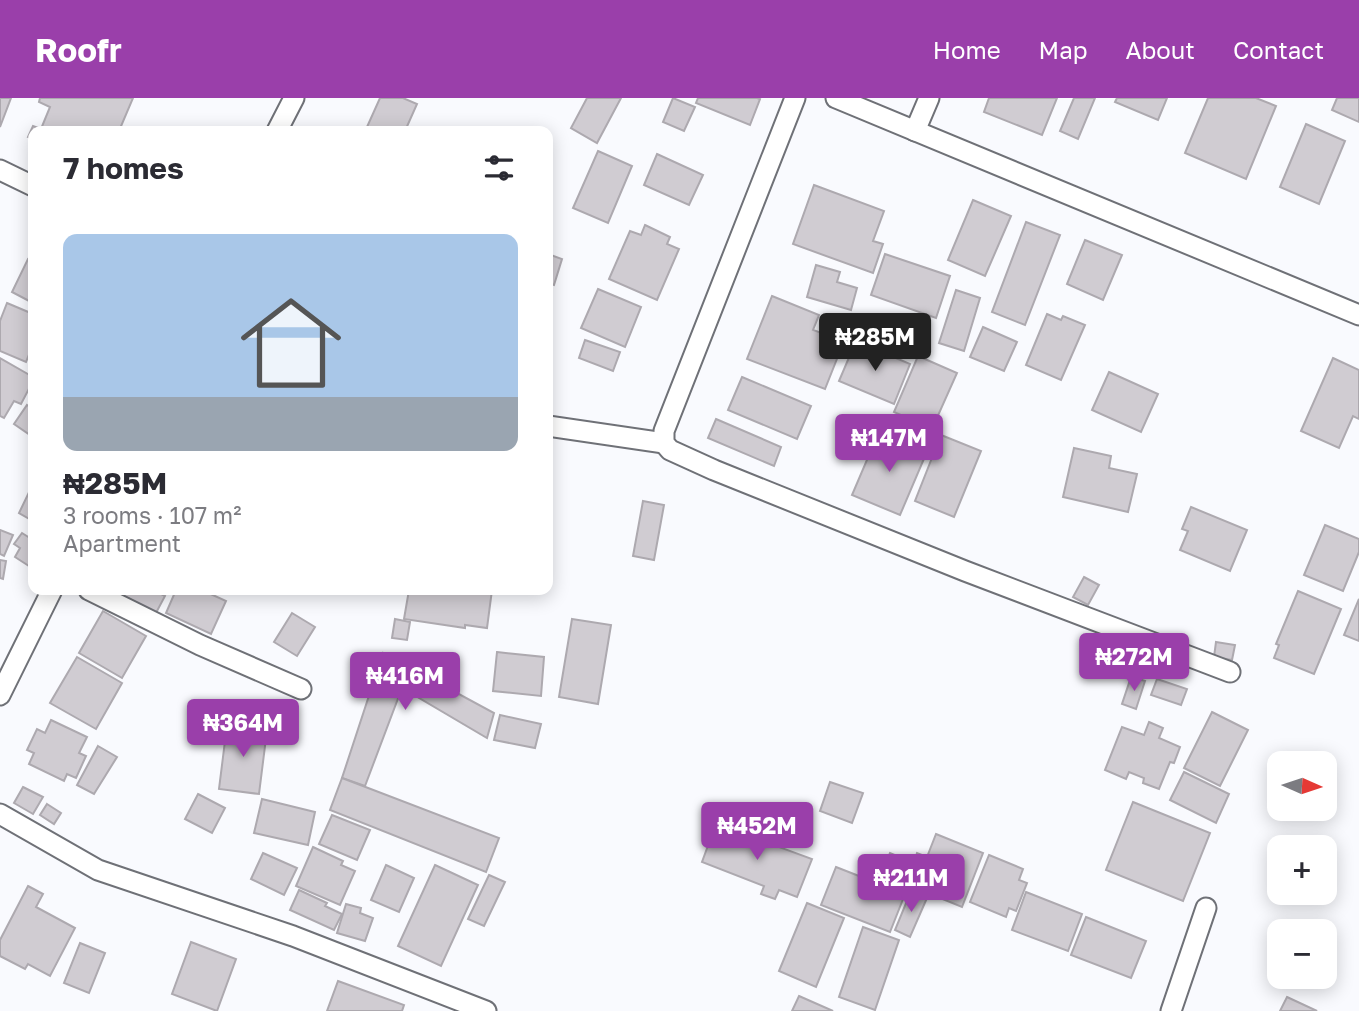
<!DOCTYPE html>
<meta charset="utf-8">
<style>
body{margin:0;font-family:"Golos Text",sans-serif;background:#f2f2f3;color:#2b2b33;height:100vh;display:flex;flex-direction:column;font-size:26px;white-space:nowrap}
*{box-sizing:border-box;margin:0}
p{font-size:23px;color:#7c7c81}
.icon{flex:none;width:38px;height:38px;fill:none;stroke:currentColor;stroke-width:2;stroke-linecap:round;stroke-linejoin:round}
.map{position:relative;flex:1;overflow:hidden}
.details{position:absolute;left:28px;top:28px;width:525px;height:469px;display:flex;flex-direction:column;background:#fff;border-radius:14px;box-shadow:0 4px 18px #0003}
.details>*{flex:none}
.needle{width:46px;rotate:93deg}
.controls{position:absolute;left:1267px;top:653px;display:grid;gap:14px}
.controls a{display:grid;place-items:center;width:70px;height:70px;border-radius:14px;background:#fff;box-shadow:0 4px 18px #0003;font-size:35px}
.price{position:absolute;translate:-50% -60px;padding:0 16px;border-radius:7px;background:#9a3faa;color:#fff;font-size:23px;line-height:46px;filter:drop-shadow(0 2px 4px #0008)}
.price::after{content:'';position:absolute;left:50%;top:42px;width:21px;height:16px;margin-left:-10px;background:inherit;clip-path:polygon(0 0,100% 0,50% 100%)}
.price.selected{background:#222;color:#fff}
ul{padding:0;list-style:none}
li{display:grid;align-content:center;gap:14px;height:371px;padding:0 35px}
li+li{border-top:2px solid #e1e1e2}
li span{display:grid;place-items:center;height:217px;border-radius:14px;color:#555}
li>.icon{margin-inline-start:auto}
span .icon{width:126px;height:126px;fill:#fffc;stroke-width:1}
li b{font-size:30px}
h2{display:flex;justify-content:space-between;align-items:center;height:84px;padding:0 35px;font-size:30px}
header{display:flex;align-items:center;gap:42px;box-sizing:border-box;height:98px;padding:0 35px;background:#9a3faa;color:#fff}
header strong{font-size:33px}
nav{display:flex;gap:38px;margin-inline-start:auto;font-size:24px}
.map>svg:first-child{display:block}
.building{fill:#d0ccd2;stroke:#ada9af;stroke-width:2}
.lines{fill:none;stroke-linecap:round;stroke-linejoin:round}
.street-casing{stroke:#6f7177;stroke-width:23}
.street{stroke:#fff;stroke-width:19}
</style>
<header>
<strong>Roofr</strong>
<nav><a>Home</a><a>Map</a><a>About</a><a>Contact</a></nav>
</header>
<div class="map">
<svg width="1359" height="913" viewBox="0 0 1359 913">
<rect width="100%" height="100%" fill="#f9fafe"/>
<!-- building -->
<g class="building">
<polygon points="0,0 11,0 0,29"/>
<polygon points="40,0 133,0 119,33 33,33 33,41 28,39 33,28 41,31 50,9 39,4"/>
<polygon points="380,0 403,0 417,6 405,33 377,33 367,29"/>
<polygon points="587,0 621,0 597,45 571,30"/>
<polygon points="673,0 695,9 684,33 663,24"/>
<polygon points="698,0 757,0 760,1 750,27 696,5"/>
<polygon points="989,0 1057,0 1042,37 984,14"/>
<polygon points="1074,0 1095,0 1078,41 1060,33"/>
<polygon points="1117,0 1167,0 1158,22 1115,4"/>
<polygon points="1208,0 1256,0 1276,8 1246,81 1185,55"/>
<polygon points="1337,0 1359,0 1359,24 1332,12"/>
<polygon points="1306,26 1345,43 1319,106 1280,89"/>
<polygon points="598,53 632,68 608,125 573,110"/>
<polygon points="657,56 703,77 689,107 644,87"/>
<polygon points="814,87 884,113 873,143 883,146 873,175 793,146"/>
<polygon points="973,102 1011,118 985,178 948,162"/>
<polygon points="1026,124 1060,137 1025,227 992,214"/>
<polygon points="645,127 670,139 667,146 679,151 657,202 609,181 630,133 641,137"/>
<polygon points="1085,142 1122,157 1103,202 1067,186"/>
<polygon points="548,156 562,161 554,187 548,185"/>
<polygon points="885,156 950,178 936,220 871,197"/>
<polygon points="28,161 33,163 33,205 12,194"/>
<polygon points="816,167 840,174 837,184 857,190 851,212 807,199"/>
<polygon points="598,191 641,209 625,249 581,230"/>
<polygon points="956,192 980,200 964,253 939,245"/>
<polygon points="772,198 819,217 813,232 844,243 825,291 747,261"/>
<polygon points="7,205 33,216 33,247 26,264 0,253 0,223"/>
<polygon points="1047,216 1061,222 1063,218 1085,227 1061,282 1026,267"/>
<polygon points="828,217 852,225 849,238 824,230"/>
<polygon points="886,219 919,233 914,247 880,234"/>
<polygon points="983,229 1017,244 1004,273 970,259"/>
<polygon points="585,242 620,254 613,273 579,260"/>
<polygon points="856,243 910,266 894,306 839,283"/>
<polygon points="918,258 957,275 932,331 894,314"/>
<polygon points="0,260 33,279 33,283 21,306 14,303 4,320 0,318"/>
<polygon points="1333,260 1359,272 1359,321 1353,318 1339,350 1301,333"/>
<polygon points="1109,274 1158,296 1141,334 1092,312"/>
<polygon points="742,279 811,308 797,341 728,312"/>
<polygon points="27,307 33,311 33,339 14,326"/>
<polygon points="716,321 781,349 774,368 708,340"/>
<polygon points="878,336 926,356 900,417 852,397"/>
<polygon points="941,337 981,353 954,419 915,403"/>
<polygon points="1074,350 1111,358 1109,370 1137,376 1128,414 1063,399"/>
<polygon points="33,386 33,423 19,415"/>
<polygon points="643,403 664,407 654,462 633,458"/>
<polygon points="1191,409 1247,432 1230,473 1180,452 1188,433 1182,431"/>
<polygon points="1325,427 1359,441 1359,454 1343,493 1304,477"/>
<polygon points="0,432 13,437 4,458 0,456"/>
<polygon points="22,435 33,442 32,470 15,459 20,450 14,446"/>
<polygon points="0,462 6,463 3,481 0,480"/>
<polygon points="1084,479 1099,487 1088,507 1073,499"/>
<polygon points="117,492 154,492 165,498 156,515 116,494"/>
<polygon points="176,492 202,492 226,503 211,536 166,515"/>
<polygon points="409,492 492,492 487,530 465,527 465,530 404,521"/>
<polygon points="1298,493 1341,511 1314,576 1274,560 1279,547 1276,546"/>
<polygon points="1359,501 1359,543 1344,537"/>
<polygon points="103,513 146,538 122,580 79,555"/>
<polygon points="292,515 315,529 297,558 274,544"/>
<polygon points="395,521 410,524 407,542 392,540"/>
<polygon points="572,521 611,527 598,606 559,599"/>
<polygon points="1216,544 1235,547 1232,562 1214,559"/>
<polygon points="497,554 544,559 541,598 493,593"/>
<polygon points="383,555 494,615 487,640 402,590 365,688 342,680"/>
<polygon points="77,559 122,585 96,631 50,605"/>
<polygon points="1131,579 1145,583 1136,611 1122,606"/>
<polygon points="1157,581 1187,591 1181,607 1151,597"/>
<polygon points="1212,614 1248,632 1220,688 1184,670"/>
<polygon points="500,617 541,626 535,650 494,642"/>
<polygon points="51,622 87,639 79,655 86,658 76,680 67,676 64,683 29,666 34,655 27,652 37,631 45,635"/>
<polygon points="1149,624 1163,630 1159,640 1180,649 1174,665 1170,664 1159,691 1143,685 1144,680 1129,674 1126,681 1105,672 1122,629 1144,637"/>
<polygon points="227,627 267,632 259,696 219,691"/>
<polygon points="98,648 117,659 94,696 77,687"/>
<polygon points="1184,674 1229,696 1216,725 1170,702"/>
<polygon points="342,680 499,740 486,774 330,712"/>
<polygon points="830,684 863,695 852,725 820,713"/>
<polygon points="23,689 43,699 33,716 14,705"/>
<polygon points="198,696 225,710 212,735 185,721"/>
<polygon points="262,701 315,714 308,747 254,735"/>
<polygon points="1133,704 1210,735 1183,803 1106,772"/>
<polygon points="47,706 61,715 54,726 40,717"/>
<polygon points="332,717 370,732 357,762 319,746"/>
<polygon points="716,726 812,761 797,799 779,792 775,801 761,796 764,788 702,764"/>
<polygon points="936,736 983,755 962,809 881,776 890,755 914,765 917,755 927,759"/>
<polygon points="313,749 343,763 341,767 355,773 340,807 296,788"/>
<polygon points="263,755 297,770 284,797 251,781"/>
<polygon points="989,757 1023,771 1019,782 1027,785 1016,813 1009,810 1006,819 970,804"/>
<polygon points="386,767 414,780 399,814 371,802"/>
<polygon points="435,767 478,787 441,868 398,848"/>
<polygon points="836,769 905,796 890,834 821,807"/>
<polygon points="489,777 505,784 484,828 468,821"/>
<polygon points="28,788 43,796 36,809 75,830 50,878 28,866 25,871 0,858 0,842"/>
<polygon points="299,792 327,805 325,808 342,816 334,832 290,812"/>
<polygon points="911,793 927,800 910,839 895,832"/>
<polygon points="1026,794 1082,816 1068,853 1012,832"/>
<polygon points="807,805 844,820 816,889 779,873"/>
<polygon points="346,806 361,810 360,815 373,820 365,843 337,835"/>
<polygon points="1086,819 1146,843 1131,880 1071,857"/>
<polygon points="863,829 899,842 875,912 839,899"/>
<polygon points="191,844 236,861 217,913 172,896"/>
<polygon points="80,845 105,855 89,895 64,885"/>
<polygon points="338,883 404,907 402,913 327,913"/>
<polygon points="799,898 833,913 792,913"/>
<polygon points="1287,899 1317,913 1280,913"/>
</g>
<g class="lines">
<!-- street casing -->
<g class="street-casing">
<g id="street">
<polyline points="795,0 664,333 664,345 670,352 714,372 965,473 1230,574"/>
<polyline points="836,0 1359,217"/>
<polyline points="277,33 294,0"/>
<polyline points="915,33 929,0"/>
<polyline points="0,72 33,88"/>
<polyline points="548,328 664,345"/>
<polyline points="89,492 200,547 301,591"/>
<polyline points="0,597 52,492"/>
<polyline points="0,716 98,772 293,838 486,913"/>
<polyline points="1171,913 1206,810"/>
</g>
</g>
<!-- street -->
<use href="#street" class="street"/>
</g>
</svg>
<div class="controls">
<a><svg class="needle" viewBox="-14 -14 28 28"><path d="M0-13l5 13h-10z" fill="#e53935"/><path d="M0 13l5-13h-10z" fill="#7c7c81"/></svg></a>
<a>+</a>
<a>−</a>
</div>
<b class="price selected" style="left:875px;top:275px">₦285M</b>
<b class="price" style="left:889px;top:376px">₦147M</b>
<b class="price" style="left:1134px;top:595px">₦272M</b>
<b class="price" style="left:405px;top:614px">₦416M</b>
<b class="price" style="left:243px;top:661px">₦364M</b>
<b class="price" style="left:757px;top:764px">₦452M</b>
<b class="price" style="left:911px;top:816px">₦211M</b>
<section class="details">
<h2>7 homes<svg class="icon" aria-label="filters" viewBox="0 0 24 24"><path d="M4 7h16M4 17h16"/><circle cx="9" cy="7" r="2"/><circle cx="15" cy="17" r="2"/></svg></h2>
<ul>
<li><span style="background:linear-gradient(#a9c7e8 75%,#9aa5b1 0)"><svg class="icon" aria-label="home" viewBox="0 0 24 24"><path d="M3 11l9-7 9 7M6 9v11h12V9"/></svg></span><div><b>₦285M</b><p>3 rooms · 107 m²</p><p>Apartment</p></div></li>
</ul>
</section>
</div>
